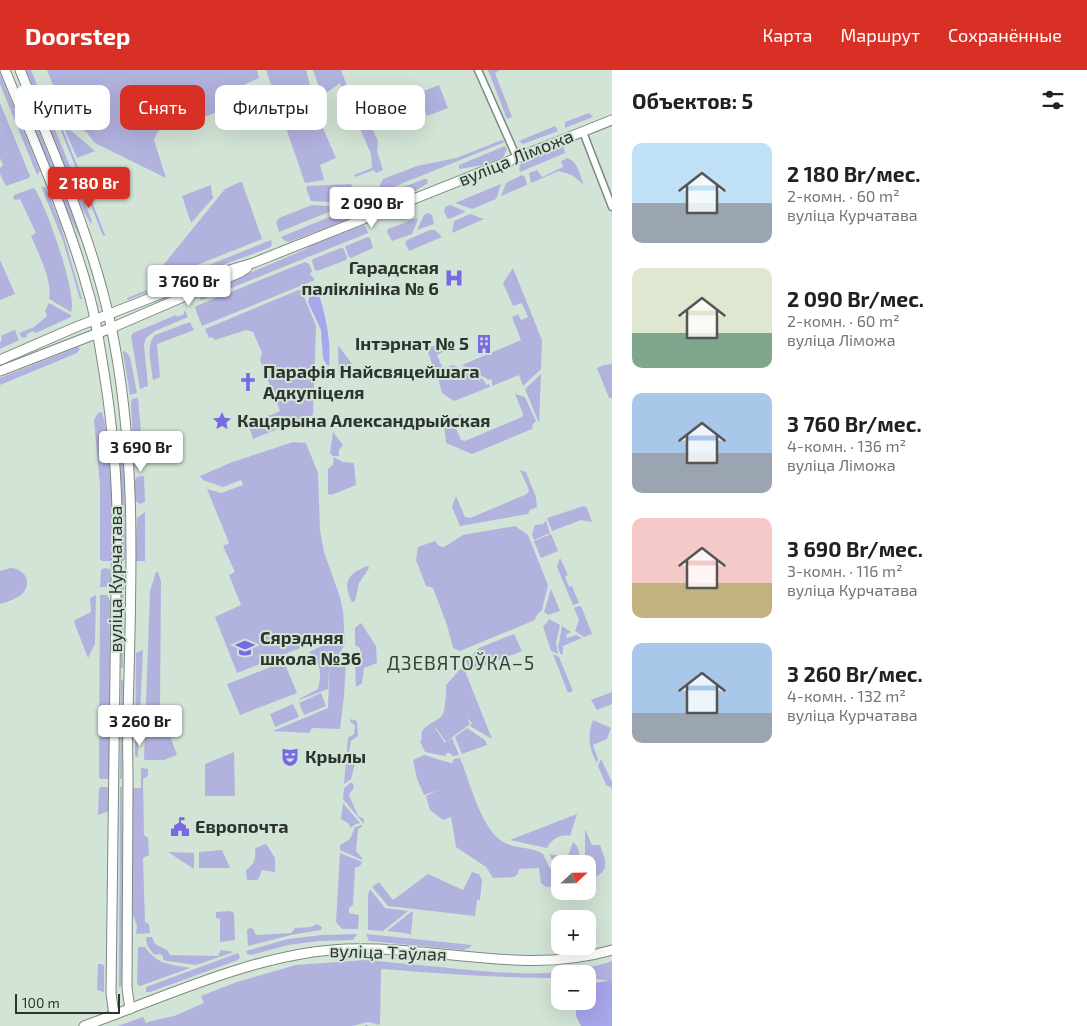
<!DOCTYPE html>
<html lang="ru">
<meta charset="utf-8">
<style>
body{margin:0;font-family:"Exo 2",sans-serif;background:#f2f2f2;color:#202124;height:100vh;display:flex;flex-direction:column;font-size:19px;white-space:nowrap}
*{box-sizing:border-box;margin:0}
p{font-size:16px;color:#757577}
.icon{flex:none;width:28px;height:28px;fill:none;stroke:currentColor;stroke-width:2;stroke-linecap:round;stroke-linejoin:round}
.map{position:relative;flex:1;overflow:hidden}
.panel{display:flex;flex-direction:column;background:#fff;width:475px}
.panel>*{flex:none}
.guide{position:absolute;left:15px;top:15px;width:475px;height:45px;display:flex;gap:10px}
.needle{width:32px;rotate:68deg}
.tools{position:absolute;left:551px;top:785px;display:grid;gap:10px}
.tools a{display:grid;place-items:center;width:45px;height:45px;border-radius:10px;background:#fff;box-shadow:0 5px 20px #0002;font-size:25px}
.scale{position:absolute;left:15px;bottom:12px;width:105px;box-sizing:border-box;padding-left:5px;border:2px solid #2d342e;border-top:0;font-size:14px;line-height:18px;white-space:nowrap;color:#2d342e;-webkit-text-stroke:4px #d2e4d6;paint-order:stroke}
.price{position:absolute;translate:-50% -42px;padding:0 11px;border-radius:5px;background:#fff;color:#222;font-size:16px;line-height:32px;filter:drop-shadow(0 1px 2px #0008)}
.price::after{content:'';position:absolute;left:50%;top:30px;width:15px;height:11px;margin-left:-8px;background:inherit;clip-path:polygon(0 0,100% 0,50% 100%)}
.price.on{background:#d93025;color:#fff}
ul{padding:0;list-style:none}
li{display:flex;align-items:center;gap:15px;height:125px;padding:0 20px}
li span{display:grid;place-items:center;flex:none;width:140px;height:100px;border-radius:10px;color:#555}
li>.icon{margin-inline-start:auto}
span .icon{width:60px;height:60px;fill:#fffc;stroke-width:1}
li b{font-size:21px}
h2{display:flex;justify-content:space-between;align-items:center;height:60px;padding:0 20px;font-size:21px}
.pill{padding:0 18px;border-radius:10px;background:#fff;box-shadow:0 5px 20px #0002;font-size:18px;line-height:45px}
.pill.on{background:#d93025;color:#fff}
header{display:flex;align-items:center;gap:30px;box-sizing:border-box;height:70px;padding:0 25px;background:#d93025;color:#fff}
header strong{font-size:24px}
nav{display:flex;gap:28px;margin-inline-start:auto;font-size:18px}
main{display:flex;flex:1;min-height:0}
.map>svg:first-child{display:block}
.green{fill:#b2b2df}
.forest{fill:#a8a6ec}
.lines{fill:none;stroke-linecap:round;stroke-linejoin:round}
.stream{stroke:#aaa8ef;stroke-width:2}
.street-casing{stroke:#7a8a7d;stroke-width:9}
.secondary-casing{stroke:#7a8a7d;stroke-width:11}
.street{stroke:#fff;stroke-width:6}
.secondary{stroke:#fff;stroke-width:9}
.labels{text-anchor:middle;stroke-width:4;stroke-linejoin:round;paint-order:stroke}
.street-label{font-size:18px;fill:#2d342e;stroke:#d2e4d6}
.poi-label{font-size:18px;font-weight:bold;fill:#2d342e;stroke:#d2e4d6;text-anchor:start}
.neighbourhood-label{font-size:19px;letter-spacing:1px;fill:#344237;stroke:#d2e4d6}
</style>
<header>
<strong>Doorstep</strong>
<nav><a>Карта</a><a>Маршрут</a><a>Сохранённые</a></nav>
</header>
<main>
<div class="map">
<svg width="612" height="956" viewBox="0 0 612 956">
<rect width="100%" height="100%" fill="#d2e4d6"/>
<!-- green -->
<g class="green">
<polygon points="26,0 31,0 92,151 91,154 80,135"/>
<polygon points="47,0 257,0 259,8 223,24 223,40 199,49 197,46 158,61 154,70 166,108 95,73 87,63 65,45"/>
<polygon points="266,0 306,0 318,47 336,88 320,95 324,110 305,113"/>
<polygon points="313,0 341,0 354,34 365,43 378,71 377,81 383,100 376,103 374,100 355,107 354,105 372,98 371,84 340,13 322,26"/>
<polygon points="488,0 500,0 495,3 512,47 507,49"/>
<polygon points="0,3 40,101 37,105 0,14"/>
<polygon points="439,15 448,38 427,46 418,23"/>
<polygon points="21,28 23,28 36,54 83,171 82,172 68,143"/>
<polygon points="0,33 30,106 29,108 6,116 0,104 0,98 3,95 0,88"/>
<polygon points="589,43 593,47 565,58 565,52"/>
<polygon points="62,53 95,81 77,88"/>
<polygon points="555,56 558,61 523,74 519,71"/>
<polygon points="502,70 505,72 376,124 383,109 417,96 456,88"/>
<polygon points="563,75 565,83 520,102 519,98 522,91"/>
<polygon points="505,76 507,79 503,87 483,95 459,99 459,95"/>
<path d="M 567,88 C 578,91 580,106 584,115 L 572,105 L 559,101 L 531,113 L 529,103 L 537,100 L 542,107 L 563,97 L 561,91 Z"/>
<polygon points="522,105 525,107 527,115 501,126 506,113"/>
<polygon points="424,109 427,109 428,113 412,123 377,138 374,129"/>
<polygon points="240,112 242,112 262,169 147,215 225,119"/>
<polygon points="351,114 358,131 353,133 311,131 306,118 307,116"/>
<polygon points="501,114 496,129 472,139 455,133"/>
<polygon points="211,115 212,125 214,127 191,153 182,126"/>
<polygon points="41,116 46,118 60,153 82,229 80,229 63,171"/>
<path d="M 34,118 C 46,134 78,226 71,242 L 49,229 C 53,211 38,183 31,166 L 36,163 L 20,129 L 15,130 L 13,128 L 14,125 Z"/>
<polygon points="312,135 341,137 279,162 276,152 279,148"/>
<polygon points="358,135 361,139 359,145 289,172 285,171 281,167"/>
<polygon points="450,135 465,141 465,142 449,149 447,148 444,141 445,137"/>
<polygon points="428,143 432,145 434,154 417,160 424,145"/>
<polygon points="470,144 484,149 452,163 454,151"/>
<polygon points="417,148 418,149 412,164 392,171 387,162 388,159"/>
<polygon points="364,155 366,157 368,163 201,230 200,228 216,217 304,180 312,175"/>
<polygon points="430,160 435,160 442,167 409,181 405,173 407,170"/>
<polygon points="368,167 370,168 373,178 351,188 349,187 345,177 346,176"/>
<polygon points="271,170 272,175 269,178 127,230 127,228"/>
<polygon points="341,178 343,178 347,187 346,190 317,201 315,200 312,191 313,189"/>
<polygon points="0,190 15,224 0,230"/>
<polygon points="305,192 309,194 312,201 310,204 315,210 202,256 195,238 196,236"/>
<polygon points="513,198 542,270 541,299 523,316 519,305 492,316 492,309 489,310 462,295 521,270 512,247 518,244 521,250 528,247 522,233 513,236 503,213"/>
<path d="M 301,219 L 316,256 L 313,345 L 253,369 L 247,351 C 260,346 267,348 280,341 L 260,290 L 262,283 L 253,262 L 246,260 L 215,270 L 212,267 L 209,268 L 205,259 Z"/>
<polygon points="49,233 71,245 71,247 36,263 33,261 27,264 27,267 22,268 19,263 34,257 47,246 45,241"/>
<polygon points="184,241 185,241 188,247 155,261 146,268 144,275 148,316 140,319 131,266 133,263 176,245 177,247 184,244"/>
<path d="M 190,252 L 194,260 L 157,274 L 160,307 L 153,310 C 152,297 145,276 155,265 Z"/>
<polygon points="14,260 15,260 19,270 0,279 0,272 2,270 1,266"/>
<polygon points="442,273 445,281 437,285 443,299 453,295 484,310 486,315 489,314 490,317 454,331 442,323 438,308 428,283 431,277"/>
<polygon points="338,275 352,294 352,304 339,311"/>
<polygon points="78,277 80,279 77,283 0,315 0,308"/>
<polygon points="125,281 130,287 137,323 130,325 123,282"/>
<polygon points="612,294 612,328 609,328 597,298 604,295"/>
<polygon points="541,304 539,353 525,319"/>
<polygon points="515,324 525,327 536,351 533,354 532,359 472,384 446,373 444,353 460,345 463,350 454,354 461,370 465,371 522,347 523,344"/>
<polygon points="138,328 144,398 138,399 134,396 131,332 132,329"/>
<path d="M 102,342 C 115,388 111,443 111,491 L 102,491 L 100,489 L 100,415 L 94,350 L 98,343 Z"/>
<polygon points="333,362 343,375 339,380 339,386 333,386 330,383"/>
<polygon points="117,364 119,364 124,404 125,490 122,491 121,404"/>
<path d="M 293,372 L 306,373 L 318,403 L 320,460 L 324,482 L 340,527 L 343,541 L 345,573 L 340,584 L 346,593 L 344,626 L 340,659 L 312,658 L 309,663 L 273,661 L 328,638 L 330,583 L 328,619 L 299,630 L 299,629 L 318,619 C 322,603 321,594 309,582 L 324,575 L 323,569 L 237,603 L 215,547 L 241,535 L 229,505 L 235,502 L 223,476 L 229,473 L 207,419 L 221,423 L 243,415 L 241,410 L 223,417 L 203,410 L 200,406 L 230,393 Z"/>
<polygon points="334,387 343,392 354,393 356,415 331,425 328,424 328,399 333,395"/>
<polygon points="520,400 526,402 536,427 537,437 530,440 528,444 460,456 452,437 456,426 465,447 470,448 527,424 529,420"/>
<polygon points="142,406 144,406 145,432 140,434 135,431 135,410 137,407"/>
<polygon points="584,436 587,438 592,452 581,450 552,461 547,448"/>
<polygon points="145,442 145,491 135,491 137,448"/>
<polygon points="546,451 550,463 534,470 532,464 535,455 543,454"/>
<polygon points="515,456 528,465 548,515 542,540 537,545 535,550 460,581 453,578 447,555 433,518 426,516 416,490 418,477 435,471 439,476 444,477 463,465"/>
<polygon points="551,464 558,481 541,488 534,471"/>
<polygon points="560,488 568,505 565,507 569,517 572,516 579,533 573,535 557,497"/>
<path d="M 368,496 L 369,498 L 359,513 L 355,531 L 352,532 C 342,512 348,503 368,496 Z"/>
<path d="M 10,498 C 23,498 33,511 23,523 C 17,529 7,532 0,534 L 0,501 Z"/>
<polygon points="104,498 110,499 111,512 106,517 100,517 101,500"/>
<polygon points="121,499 124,499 123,598 121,598"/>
<polygon points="156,502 158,502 161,511 160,638 177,685 164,690 144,690 150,521"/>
<polygon points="551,519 560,541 548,545 544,542"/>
<polygon points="96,525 95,574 88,588 74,552 75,550 91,542 90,528"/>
<polygon points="100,525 107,525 110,531 109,709 100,709 99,707"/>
<polygon points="579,536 581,536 592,564 584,567 575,561 579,550 574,538"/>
<polygon points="549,549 560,555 556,573 558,584 551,581 543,556 547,553"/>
<polygon points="361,553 376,576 377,593 364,598 362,613 356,617 355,594 361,586 360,578 355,575 355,558"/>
<polygon points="562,556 571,562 566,565 567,568 576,565 582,568 563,576 563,583 561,585 558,578"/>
<polygon points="514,564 522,581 470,601 466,591 479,578"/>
<polygon points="143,580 138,688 135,685 136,583"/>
<polygon points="553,584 559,587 573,621 568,623"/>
<polygon points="284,592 297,623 240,645 227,614"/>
<path d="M 463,596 L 492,669 L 470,656 L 472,653 L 467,648 L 470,654 L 446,672 L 436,658 L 435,658 L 445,673 L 452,668 L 459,685 L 453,686 L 450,683 L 447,683 L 445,686 L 425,682 L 420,671 L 422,670 C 418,654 437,654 443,644 C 445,640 447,619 446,615 Z"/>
<polygon points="121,610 123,610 122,709 120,709"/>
<polygon points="612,622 612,634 597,640 591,630"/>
<polygon points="321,623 326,636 304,645 299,633"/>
<polygon points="293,634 299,647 275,657 270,644"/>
<polygon points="351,649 357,651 358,666 351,671 348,688 355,694 351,709 344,714 348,668 354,664 355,655 350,652"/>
<path d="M 593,650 L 611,658 L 607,669 L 593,675 L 598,689 L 597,693 C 589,679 587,665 593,650 Z"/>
<polygon points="467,658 485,670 487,675 462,684 455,667"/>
<polygon points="234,682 235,726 205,726 205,694"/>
<path d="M 424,685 C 432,687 445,692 452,693 L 454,689 L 460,688 C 470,711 481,761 505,773 C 517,779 532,777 543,784 L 549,797 L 560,803 L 560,816 L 546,817 L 541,813 L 539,798 L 519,799 L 518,804 L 514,807 L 493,808 L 486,797 L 456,777 L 451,747 L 454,746 L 443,750 L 430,740 L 426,726 L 438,720 L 424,725 L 417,709 L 413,690 Z"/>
<polygon points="601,689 612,712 612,718 606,715 598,696"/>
<polygon points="141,698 148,699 148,706 143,709 144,765 148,768 149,785 143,788 145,852 149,854 150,863 136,864 137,856 133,845 133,718 141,718"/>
<polygon points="352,712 354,717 349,725 358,746 364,749 364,754 343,729 344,718"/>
<polygon points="101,717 107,717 109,719 109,741 98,745 99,719"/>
<polygon points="120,717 122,717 122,916 119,917"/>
<polygon points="343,733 360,753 354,755 351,758 348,753 341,749"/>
<path d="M 577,744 L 570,766 C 560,764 552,769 547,778 L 510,770 Z"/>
<polygon points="362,755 362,757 358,759 356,781 362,788 362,790 340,780 340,775 350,769 355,757"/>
<path d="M 585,759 L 592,775 L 600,775 C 608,796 609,801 588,811 L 588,794 L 585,794 Z"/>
<path d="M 573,772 C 580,778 580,784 577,792 L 560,794 L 560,798 C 554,795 551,790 550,784 L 565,787 L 568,786 Z"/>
<path d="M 266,774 L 275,788 L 275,802 L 262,800 L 258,810 L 247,810 L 246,800 C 255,794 256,788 255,778 Z"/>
<polygon points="222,780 230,798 199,798 199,782"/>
<polygon points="168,782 194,783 194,799"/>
<polygon points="340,783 362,792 360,796 355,798 353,835 349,838 349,843 359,845 358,859 342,859 336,852"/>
<polygon points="472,802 479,804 482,810 480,830 477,830 475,846 388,836 372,817 379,812 393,830 428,804 463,820"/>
<polygon points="370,819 385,838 408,841 383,861 368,860 368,825"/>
<polygon points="230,841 234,843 235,870 220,872 220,849 216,848 216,842"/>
<polygon points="411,842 413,842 411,864 387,861"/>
<polygon points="317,854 322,857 321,860 291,865 248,876 247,860 250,858 253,859 256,865 291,863 295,858 311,857"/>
<polygon points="357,864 353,870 318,871 288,875 251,885 247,884 246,881 288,869 322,865"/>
<polygon points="366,864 472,875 469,878 463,880 369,871"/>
<polygon points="147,867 152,867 155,874 167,880 170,885 218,886 221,880 234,882 196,895 167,891 163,890 163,886 160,884 154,885 147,875 146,868"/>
<path d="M 138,877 L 145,877 C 158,895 169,894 190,898 L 140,916 L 137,914 Z"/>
<polygon points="238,883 240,887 238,890 150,922 146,922 146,917"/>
<path d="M 365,890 C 397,893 429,896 460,899 C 512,904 562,908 612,891 L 612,911 L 588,908 L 588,904 L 560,904 L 560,908 C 501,908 442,904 383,899 L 381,900 L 380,955 L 368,952 L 352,956 L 118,956 L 143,947 L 146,953 L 151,951 L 174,946 L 204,933 L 201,926 L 237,912 L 296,895 Z"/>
<polygon points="98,894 102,894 104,896 104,922 97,920"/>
</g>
<!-- forest -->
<g class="forest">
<path d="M 316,215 C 324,239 332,270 329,296 L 327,295 L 323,288 L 321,260 L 308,232 L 312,217 Z"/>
<polygon points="612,910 612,956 581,956 576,946 576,931 588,931 588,914"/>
</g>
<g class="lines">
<!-- stream -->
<g class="stream">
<polyline points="57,48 104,165"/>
<polyline points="366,956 367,956"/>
</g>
<!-- street casing -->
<g class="street-casing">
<g id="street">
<polyline points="478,0 517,88"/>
<polyline points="583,62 612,137"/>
</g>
</g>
<!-- secondary casing -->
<g class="secondary-casing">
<g id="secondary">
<path d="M 5,0 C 35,75 69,149 90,228 C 95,246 98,265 101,284 C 110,336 116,389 117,442 L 111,923 L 114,945"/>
<path d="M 20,0 C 54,84 92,167 111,256 C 138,384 131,516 128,645 C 127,667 128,689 128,711 C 128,780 127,849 127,918 L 130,939"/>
<polyline points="0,290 76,257 199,209 253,193 612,50"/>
<polyline points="0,301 111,258 241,202 247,198"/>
<path d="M 84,956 C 167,926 257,883 345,879 C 434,875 524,906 612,880"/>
</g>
</g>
<!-- street -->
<use href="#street" class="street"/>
<!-- secondary -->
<use href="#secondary" class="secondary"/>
</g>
<!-- icons -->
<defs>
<g id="hospital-bare" transform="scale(1.5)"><path d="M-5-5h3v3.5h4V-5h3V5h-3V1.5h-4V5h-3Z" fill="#786ae5" stroke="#d2e4d6" stroke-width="2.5" paint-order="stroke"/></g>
<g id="building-bare" transform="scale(1.5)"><path d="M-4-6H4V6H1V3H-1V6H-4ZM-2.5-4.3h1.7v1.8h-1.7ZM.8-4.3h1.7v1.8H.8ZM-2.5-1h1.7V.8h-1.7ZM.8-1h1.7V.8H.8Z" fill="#786ae5" stroke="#d2e4d6" stroke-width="2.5" paint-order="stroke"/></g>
<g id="church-bare" transform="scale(1.5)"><path d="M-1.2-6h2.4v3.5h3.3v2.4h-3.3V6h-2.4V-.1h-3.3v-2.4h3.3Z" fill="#786ae5" stroke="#d2e4d6" stroke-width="2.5" paint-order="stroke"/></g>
<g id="sight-bare" transform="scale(1.5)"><path d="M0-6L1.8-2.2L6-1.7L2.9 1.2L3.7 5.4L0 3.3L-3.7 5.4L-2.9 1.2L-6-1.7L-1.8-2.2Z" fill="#786ae5" stroke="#d2e4d6" stroke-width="2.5" paint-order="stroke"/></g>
<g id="school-bare" transform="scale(1.5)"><path d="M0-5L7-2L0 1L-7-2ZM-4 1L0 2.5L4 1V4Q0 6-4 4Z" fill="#786ae5" stroke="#d2e4d6" stroke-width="2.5" paint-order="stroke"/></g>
<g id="theatre-bare" transform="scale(1.5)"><path d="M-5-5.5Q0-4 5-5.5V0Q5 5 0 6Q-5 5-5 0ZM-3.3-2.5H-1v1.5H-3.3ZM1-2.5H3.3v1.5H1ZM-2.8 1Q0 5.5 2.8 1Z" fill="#786ae5" stroke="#d2e4d6" stroke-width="2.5" paint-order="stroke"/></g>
<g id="civic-bare" transform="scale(1.5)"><path d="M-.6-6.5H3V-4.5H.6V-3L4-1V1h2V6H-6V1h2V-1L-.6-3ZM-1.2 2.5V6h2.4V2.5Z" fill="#786ae5" stroke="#d2e4d6" stroke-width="2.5" paint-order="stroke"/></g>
</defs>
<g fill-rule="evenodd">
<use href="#hospital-bare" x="454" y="208"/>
<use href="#building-bare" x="484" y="274"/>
<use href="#church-bare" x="248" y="312"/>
<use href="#sight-bare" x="222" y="351"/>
<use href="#school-bare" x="245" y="578"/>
<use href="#theatre-bare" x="290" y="687"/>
<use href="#civic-bare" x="180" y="757"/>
</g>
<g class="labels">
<!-- street labels -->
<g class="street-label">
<text transform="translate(516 88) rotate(-22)" y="6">вуліца Ліможа</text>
<text transform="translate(116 509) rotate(-90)" y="6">вуліца Курчатава</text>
<text transform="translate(388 883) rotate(2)" y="6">вуліца Таўлая</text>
</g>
<!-- poi labels -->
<g class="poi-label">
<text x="439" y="204" text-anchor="end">Гарадская<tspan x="439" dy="21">паліклініка № 6</tspan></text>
<text x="469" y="280" text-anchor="end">Інтэрнат № 5</text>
<text x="263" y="308">Парафія Найсвяцейшага<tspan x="263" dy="21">Адкупіцеля</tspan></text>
<text x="237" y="357">Кацярына Александрыйская</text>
<text x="260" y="574">Сярэдняя<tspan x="260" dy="21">школа №36</tspan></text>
<text x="305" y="693">Крылы</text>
<text x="195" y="763">Европочта</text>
</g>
<!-- neighbourhood labels -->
<g class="neighbourhood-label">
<text x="461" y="600">ДЗЕВЯТОЎКА–5</text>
</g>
</g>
</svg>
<div class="tools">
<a><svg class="needle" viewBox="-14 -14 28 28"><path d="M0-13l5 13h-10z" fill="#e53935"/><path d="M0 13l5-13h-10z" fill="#757577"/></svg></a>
<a>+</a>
<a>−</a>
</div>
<div class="scale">100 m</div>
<b class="price on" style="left:89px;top:139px">2 180 Br</b>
<b class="price" style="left:372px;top:159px">2 090 Br</b>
<b class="price" style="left:189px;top:237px">3 760 Br</b>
<b class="price" style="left:141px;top:403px">3 690 Br</b>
<b class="price" style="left:140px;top:677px">3 260 Br</b>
<div class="guide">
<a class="pill">Купить</a>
<a class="pill on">Снять</a>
<a class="pill">Фильтры</a>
<a class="pill">Новое</a>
</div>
</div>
<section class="panel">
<h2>Объектов: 5<svg class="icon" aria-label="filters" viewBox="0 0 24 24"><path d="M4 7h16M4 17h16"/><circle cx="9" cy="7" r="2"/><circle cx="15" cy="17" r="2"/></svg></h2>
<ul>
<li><span style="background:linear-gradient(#bfe0f5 60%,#9aa5b1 0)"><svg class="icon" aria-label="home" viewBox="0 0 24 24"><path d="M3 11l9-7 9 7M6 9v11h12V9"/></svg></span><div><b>2 180 Br/мес.</b><p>2-комн. · 60 m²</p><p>вуліца Курчатава</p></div></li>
<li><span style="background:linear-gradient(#dfe7d0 65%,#7fa58c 0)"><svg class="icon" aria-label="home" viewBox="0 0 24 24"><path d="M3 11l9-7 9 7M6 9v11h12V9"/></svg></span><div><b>2 090 Br/мес.</b><p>2-комн. · 60 m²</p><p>вуліца Ліможа</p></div></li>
<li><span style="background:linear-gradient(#a9c7e8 60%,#9aa5b1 0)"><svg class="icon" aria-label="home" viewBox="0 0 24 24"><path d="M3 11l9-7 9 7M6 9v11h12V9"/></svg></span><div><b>3 760 Br/мес.</b><p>4-комн. · 136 m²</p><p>вуліца Ліможа</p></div></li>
<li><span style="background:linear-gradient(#f6c9c9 65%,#c2b280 0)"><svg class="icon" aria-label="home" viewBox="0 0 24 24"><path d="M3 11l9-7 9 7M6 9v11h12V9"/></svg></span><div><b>3 690 Br/мес.</b><p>3-комн. · 116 m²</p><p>вуліца Курчатава</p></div></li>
<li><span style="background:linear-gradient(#a9c7e8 70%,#9aa5b1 0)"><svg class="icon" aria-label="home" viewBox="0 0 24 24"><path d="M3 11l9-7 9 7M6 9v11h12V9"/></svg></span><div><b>3 260 Br/мес.</b><p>4-комн. · 132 m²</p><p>вуліца Курчатава</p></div></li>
</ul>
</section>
</main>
